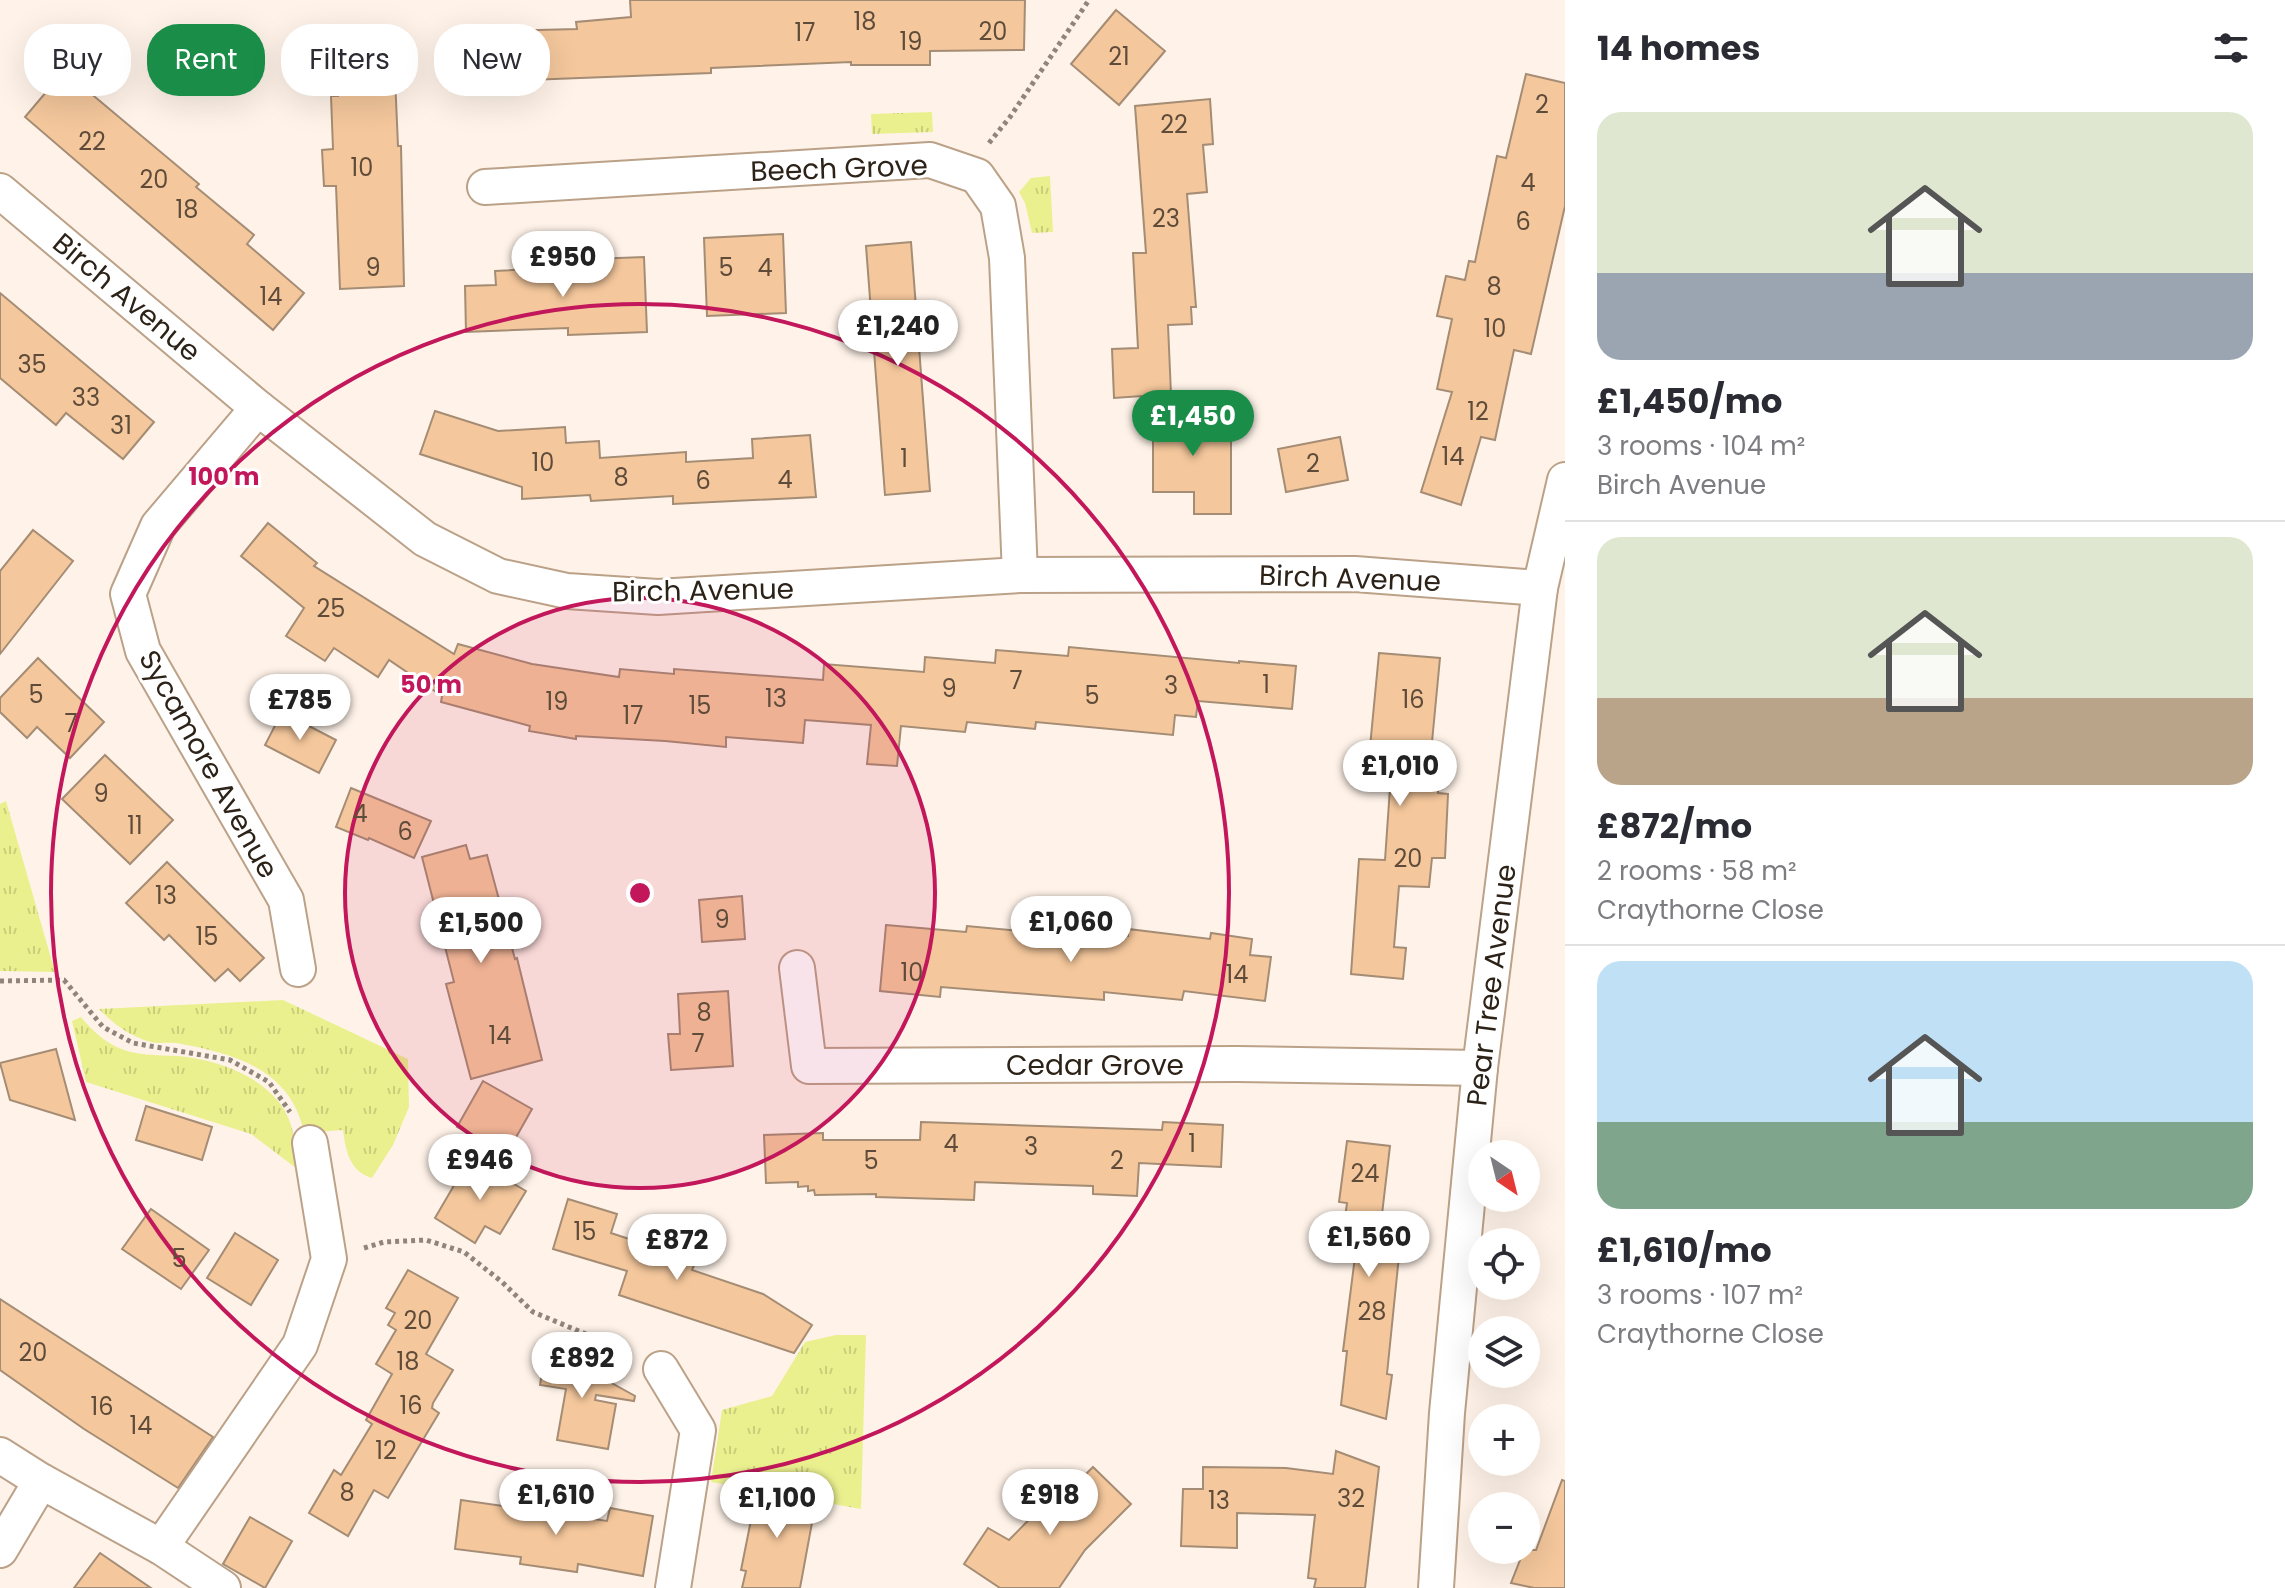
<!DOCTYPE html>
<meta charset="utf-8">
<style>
body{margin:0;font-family:Poppins,sans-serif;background:#f7f7f7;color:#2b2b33;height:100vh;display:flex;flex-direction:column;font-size:30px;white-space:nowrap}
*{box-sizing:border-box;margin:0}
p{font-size:26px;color:#7c7c81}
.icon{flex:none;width:44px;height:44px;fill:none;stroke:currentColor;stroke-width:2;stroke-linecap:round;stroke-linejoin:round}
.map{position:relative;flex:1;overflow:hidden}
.side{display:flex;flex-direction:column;background:#fff;width:720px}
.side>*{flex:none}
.top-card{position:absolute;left:24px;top:24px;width:760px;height:72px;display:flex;gap:16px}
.needle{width:52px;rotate:145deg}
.tools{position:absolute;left:1468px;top:1140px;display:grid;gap:16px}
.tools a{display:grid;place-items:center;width:72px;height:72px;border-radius:50%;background:#fff;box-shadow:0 8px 32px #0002;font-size:40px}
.price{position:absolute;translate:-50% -68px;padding:0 18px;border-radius:28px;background:#fff;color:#222;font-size:26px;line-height:52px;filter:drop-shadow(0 2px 4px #0008)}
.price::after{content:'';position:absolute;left:50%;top:48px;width:24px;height:18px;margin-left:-12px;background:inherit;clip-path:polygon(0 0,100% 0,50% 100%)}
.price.selected{background:#1a8e49;color:#fff}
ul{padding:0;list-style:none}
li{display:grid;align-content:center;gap:16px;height:424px;padding:0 32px}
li+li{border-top:2px solid #e1e1e2}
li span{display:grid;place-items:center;height:248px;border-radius:24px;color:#555}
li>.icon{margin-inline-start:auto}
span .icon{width:144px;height:144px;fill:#fffc;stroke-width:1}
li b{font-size:34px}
h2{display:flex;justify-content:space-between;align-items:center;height:96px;padding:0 32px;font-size:34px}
.tag{padding:0 28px;border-radius:32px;background:#fff;box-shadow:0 8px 32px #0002;font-size:28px;line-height:72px}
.tag.selected{background:#1a8e49;color:#fff}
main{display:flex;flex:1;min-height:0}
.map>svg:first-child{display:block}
.grass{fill:url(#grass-tufts)}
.building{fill:#f4c79c;stroke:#a58c74;stroke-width:2}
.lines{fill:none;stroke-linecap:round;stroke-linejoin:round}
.minor-casing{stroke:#bba188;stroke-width:38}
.path{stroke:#90857b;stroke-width:5;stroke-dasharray:4 4;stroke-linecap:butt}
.minor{stroke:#fff;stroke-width:34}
.ring{fill:none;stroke:#c2185b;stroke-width:4}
.labels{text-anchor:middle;stroke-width:6;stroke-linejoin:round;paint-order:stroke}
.number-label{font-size:24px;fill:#5e4b39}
.street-label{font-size:28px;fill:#2c2218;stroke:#fff}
.centre{fill:#c2185b;stroke:#fff;stroke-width:4}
.ring-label{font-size:24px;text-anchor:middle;font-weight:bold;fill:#c2185b;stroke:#fff;stroke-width:6;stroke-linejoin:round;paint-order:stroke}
</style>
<main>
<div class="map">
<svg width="1565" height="1588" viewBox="0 0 1565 1588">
<defs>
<pattern id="grass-tufts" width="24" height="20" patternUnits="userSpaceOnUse" patternTransform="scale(2)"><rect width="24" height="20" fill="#ebf08f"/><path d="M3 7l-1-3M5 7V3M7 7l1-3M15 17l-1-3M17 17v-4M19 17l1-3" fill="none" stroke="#cace7b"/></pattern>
</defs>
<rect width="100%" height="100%" fill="#fff3e9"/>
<!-- grass -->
<g class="grass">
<polygon points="932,112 933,132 872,134 871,114"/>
<polygon points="1050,176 1053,232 1032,233 1025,203 1019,192 1031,178"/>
<polygon points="6,801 55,972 0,971 0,804"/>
<path d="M 283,1000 L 408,1059 L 409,1107 L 393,1145 L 372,1178 C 349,1171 346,1151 343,1130 L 304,1133 C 291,1069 233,1053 176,1043 C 168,1042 159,1044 151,1042 C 131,1037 113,1024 99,1009 Z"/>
<path d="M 81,1017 C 94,1033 110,1047 131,1052 C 151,1057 173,1054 193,1058 C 231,1064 279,1085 291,1125 C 295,1138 294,1154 296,1168 L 251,1134 L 86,1082 L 72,1021 Z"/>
<polygon points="836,1335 866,1335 861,1509 711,1482 722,1410 772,1396 805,1342"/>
</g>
<!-- building -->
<g class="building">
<polygon points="630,0 1025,0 1024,50 930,51 930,65 851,65 851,62 711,68 711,73 501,81 501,88 458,90 456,32 577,29 576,22 631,17"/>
<polygon points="1116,10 1165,51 1119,105 1071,64"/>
<polygon points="64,71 199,184 196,187 254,235 247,244 304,293 273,330 25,117"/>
<polygon points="1526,74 1565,83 1565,206 1531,354 1514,350 1495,440 1481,437 1461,505 1421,492 1452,392 1437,389 1452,319 1437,316 1446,276 1465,280 1469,261 1475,262 1497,156 1506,158"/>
<polygon points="395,77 398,146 401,146 404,286 340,289 336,186 324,186 322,150 333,149 331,96 338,96 337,79"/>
<polygon points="1210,99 1213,144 1203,145 1207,192 1187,194 1196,307 1191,307 1192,324 1168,325 1171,394 1114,398 1112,349 1138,348 1133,253 1146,253 1135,106"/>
<polygon points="783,234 786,313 707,316 704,238"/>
<polygon points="911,242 930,491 885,495 866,246"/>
<polygon points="644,257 647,332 568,335 568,328 466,332 465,286 496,285 495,271 565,267 565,260"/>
<polygon points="0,293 154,422 123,459 66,413 56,425 0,378"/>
<polygon points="1153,408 1212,409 1212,431 1231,431 1231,514 1194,514 1194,492 1153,492"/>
<polygon points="435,411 498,431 565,427 566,443 599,441 600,458 686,452 686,462 753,458 752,439 810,435 816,497 673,504 673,496 591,501 590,495 522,499 522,487 420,454"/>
<polygon points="1340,437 1348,480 1286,492 1278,449"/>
<polygon points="268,523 317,563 314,566 454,654 458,644 532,664 619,677 620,669 674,674 674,669 823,680 824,664 924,672 925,657 995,663 996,650 1068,656 1069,647 1239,663 1239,661 1296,666 1292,709 1198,701 1196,717 1175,715 1173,735 1036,722 1035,729 967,722 965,732 901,726 897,766 867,764 871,725 805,720 803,743 726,737 726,747 665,741 576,736 576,739 529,731 530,726 441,702 442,696 389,660 378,677 334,648 325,661 286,636 304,608 241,556"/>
<polygon points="33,530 73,561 0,654 0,571"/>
<polygon points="1379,653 1440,658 1430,763 1440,764 1438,793 1448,794 1445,858 1432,858 1429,887 1399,886 1394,947 1406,948 1403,979 1351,974 1359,859 1385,860 1390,788 1381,787 1382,769 1368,768"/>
<polygon points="38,658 104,722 70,758 37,727 27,738 0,712 0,698"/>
<polygon points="282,712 336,740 319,773 265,745"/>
<polygon points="105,755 173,820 130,864 62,799"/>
<polygon points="351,788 431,821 414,858 369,838 368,840 336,827"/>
<polygon points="466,845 470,859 487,855 515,959 517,958 542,1060 471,1079 446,984 454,982 422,857"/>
<polygon points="167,862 264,958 240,981 228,969 215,981 169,935 164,940 126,903"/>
<polygon points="742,896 745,939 702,942 699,900"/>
<polygon points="886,925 966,932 967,926 1055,934 1055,929 1128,936 1128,929 1210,939 1211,933 1252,939 1250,955 1271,957 1265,1001 1184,991 1182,1000 1104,992 1104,1000 941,987 940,997 880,991"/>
<polygon points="728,991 733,1066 671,1070 668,1034 680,1034 678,994"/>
<polygon points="56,1049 75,1120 10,1100 0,1063"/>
<polygon points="483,1081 532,1109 506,1155 457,1127"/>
<polygon points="146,1106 212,1127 202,1160 136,1140"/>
<polygon points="921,1122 1162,1130 1163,1122 1223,1125 1221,1167 1139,1163 1137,1196 1093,1194 1093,1186 975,1182 974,1200 876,1197 876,1194 815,1195 814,1190 808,1191 808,1186 798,1187 798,1182 766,1183 764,1135 823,1133 823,1140 920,1140"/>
<polygon points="1347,1141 1390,1146 1381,1223 1402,1226 1387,1374 1392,1375 1386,1419 1341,1405 1347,1351 1343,1351 1357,1241 1342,1239 1347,1203 1339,1202"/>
<polygon points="470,1158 526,1191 500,1234 485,1226 475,1243 435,1218"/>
<polygon points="568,1199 617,1214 611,1233 696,1261 692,1270 763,1294 812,1325 794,1353 619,1295 627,1271 553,1249"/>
<polygon points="151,1209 209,1250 181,1289 122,1249"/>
<polygon points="235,1233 278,1260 251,1305 207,1278"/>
<polygon points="408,1270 458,1298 426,1354 453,1370 433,1403 432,1408 439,1413 388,1498 374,1490 348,1536 309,1513 334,1470 341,1475 372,1424 366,1420 392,1374 376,1364 396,1330 388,1325 395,1313 386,1308"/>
<polygon points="0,1299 213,1437 178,1488 84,1429 0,1370"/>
<polygon points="546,1347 574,1362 601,1367 599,1376 635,1396 634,1401 596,1395 595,1400 616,1404 608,1449 557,1440 566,1389 540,1385"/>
<polygon points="1336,1451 1379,1467 1365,1588 1314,1588 1316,1579 1308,1578 1315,1515 1237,1513 1237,1548 1181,1546 1183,1489 1203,1489 1203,1467 1286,1468 1333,1474"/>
<polygon points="1093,1467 1131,1504 1085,1550 1059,1588 1000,1588 964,1564 988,1528 1009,1540 1064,1484 1070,1490"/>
<polygon points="1562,1480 1565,1481 1565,1588 1534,1588 1511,1583 1524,1550 1536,1550"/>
<polygon points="751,1489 816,1501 800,1588 742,1588 746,1571 741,1570 751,1520 745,1519"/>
<polygon points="461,1500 607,1521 610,1508 653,1516 643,1576 578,1564 577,1572 520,1564 521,1557 455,1549"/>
<polygon points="250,1517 292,1541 265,1588 223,1564"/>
<polygon points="100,1553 151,1588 74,1588"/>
</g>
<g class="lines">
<!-- minor casing -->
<g class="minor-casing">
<g id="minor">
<polyline points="485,187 930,160 977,176 998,206 1007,258 1020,575"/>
<polyline points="0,191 258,408 425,539 498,576 567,591 658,597 1020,575 1355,574 1540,588"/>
<polyline points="258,408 158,526 128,594 143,651 286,900 298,969"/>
<polyline points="797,968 809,1066 1237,1064 1480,1068"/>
<polyline points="661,1369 698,1430 673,1588"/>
<polyline points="0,1455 41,1481 161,1547 223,1588"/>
<polyline points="161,1547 300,1345 329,1259 310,1143"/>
<polyline points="0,1550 41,1481"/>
<polyline points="1436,1588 1447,1413 1480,1068 1540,588 1565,480"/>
</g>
</g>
<!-- path -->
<g class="path">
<polyline points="989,143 1010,117 1089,0"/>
<polyline points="0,981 64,980 103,1027 133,1043 230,1060 269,1082 290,1112"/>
<polyline points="364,1248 384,1242 426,1240 464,1252 502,1282 533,1312 586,1334 628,1361"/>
</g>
<!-- minor -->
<use href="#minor" class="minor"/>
</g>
<!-- distance rings -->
<circle cx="640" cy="893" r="295" fill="#c2185b" fill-opacity=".12"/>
<g class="ring">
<circle cx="640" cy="893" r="295"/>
<circle cx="640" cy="893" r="589"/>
</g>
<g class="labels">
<!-- number labels -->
<g class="number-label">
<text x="865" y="30">18</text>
<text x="993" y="40">20</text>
<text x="805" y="41">17</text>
<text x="911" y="50">19</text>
<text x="1119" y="65">21</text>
<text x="1542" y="113">2</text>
<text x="1174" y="133">22</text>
<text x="92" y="150">22</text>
<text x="362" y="176">10</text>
<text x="154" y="188">20</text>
<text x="1528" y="191">4</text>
<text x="187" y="218">18</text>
<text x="1166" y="227">23</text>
<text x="1523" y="230">6</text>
<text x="373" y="276">9</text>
<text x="726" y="276">5</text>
<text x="765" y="276">4</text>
<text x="1494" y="295">8</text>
<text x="271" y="305">14</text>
<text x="1495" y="337">10</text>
<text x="32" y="373">35</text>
<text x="86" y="406">33</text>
<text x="1478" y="420">12</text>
<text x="121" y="434">31</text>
<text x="1453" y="465">14</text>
<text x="904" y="467">1</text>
<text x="543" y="471">10</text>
<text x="1313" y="472">2</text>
<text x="621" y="486">8</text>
<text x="785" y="488">4</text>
<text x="703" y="489">6</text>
<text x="331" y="617">25</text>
<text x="1016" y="689">7</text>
<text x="1266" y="693">1</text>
<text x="1171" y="694">3</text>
<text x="949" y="697">9</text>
<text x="36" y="703">5</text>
<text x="1092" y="704">5</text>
<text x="776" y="707">13</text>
<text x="1413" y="708">16</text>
<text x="557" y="710">19</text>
<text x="700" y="714">15</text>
<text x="633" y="724">17</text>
<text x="71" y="732">7</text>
<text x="101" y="802">9</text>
<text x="360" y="822">4</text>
<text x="135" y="834">11</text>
<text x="405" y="840">6</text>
<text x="1408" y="867">20</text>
<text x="166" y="904">13</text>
<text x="722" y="928">9</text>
<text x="207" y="945">15</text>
<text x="912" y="981">10</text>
<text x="1237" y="983">14</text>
<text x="704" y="1021">8</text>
<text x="500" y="1044">14</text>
<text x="698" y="1052">7</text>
<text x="951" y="1152">4</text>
<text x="1192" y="1152">1</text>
<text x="1031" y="1155">3</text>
<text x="871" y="1169">5</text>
<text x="1117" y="1169">2</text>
<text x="1365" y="1182">24</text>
<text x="585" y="1240">15</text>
<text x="179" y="1267">5</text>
<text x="1372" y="1320">28</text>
<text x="418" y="1329">20</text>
<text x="33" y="1361">20</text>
<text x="408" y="1370">18</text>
<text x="411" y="1414">16</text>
<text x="102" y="1415">16</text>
<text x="141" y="1434">14</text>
<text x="386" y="1459">12</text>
<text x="347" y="1501">8</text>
<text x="1351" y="1507">32</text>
<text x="1219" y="1509">13</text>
</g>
<!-- street labels -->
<g class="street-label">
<text transform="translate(839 168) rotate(-2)" y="10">Beech Grove</text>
<text transform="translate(127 297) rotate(40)" y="10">Birch Avenue</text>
<text transform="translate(1350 578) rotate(2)" y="10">Birch Avenue</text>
<text transform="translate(703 590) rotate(-1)" y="10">Birch Avenue</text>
<text transform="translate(209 764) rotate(61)" y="10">Sycamore Avenue</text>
<text transform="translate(1491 985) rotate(-83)" y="10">Pear Tree Avenue</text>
<text x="1095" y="1075">Cedar Grove</text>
</g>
</g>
<circle cx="640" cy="893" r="12" class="centre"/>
<g class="ring-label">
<text x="224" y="485">100 m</text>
<text x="431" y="693">50 m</text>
</g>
</svg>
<div class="tools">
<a><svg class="needle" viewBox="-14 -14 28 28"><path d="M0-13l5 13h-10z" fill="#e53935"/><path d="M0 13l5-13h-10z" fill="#7c7c81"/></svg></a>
<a><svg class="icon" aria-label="locate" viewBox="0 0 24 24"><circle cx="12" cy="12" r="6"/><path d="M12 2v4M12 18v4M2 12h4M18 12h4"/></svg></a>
<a><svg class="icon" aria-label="layers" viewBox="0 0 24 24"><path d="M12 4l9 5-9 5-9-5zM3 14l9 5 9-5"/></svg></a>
<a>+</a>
<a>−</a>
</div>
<b class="price" style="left:563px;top:299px">£950</b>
<b class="price" style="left:898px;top:368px">£1,240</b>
<b class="price selected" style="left:1193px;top:458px">£1,450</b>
<b class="price" style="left:300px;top:742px">£785</b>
<b class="price" style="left:1400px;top:808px">£1,010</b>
<b class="price" style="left:1071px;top:964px">£1,060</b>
<b class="price" style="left:481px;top:965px">£1,500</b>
<b class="price" style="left:480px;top:1202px">£946</b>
<b class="price" style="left:1369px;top:1279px">£1,560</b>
<b class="price" style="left:677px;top:1282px">£872</b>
<b class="price" style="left:582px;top:1400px">£892</b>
<b class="price" style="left:556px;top:1537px">£1,610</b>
<b class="price" style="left:1050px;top:1537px">£918</b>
<b class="price" style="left:777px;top:1540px">£1,100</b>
<div class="top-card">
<a class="tag">Buy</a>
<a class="tag selected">Rent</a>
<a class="tag">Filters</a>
<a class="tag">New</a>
</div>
</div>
<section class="side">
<h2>14 homes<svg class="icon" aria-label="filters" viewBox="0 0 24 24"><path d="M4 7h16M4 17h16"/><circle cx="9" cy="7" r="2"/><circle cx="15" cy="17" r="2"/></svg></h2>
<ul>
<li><span style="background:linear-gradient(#dfe7d0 65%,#9aa5b1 0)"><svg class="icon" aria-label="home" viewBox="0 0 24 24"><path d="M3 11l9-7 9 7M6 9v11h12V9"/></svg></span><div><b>£1,450/mo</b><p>3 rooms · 104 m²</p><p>Birch Avenue</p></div></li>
<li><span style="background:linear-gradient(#dfe7d0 65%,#b9a48a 0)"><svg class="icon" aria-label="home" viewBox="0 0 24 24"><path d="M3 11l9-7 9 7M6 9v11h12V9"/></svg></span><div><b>£872/mo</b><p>2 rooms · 58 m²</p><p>Craythorne Close</p></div></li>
<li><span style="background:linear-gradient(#bfe0f5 65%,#7fa58c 0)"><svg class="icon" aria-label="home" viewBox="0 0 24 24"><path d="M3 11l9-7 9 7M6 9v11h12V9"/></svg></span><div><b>£1,610/mo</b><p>3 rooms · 107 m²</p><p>Craythorne Close</p></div></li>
</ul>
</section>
</main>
